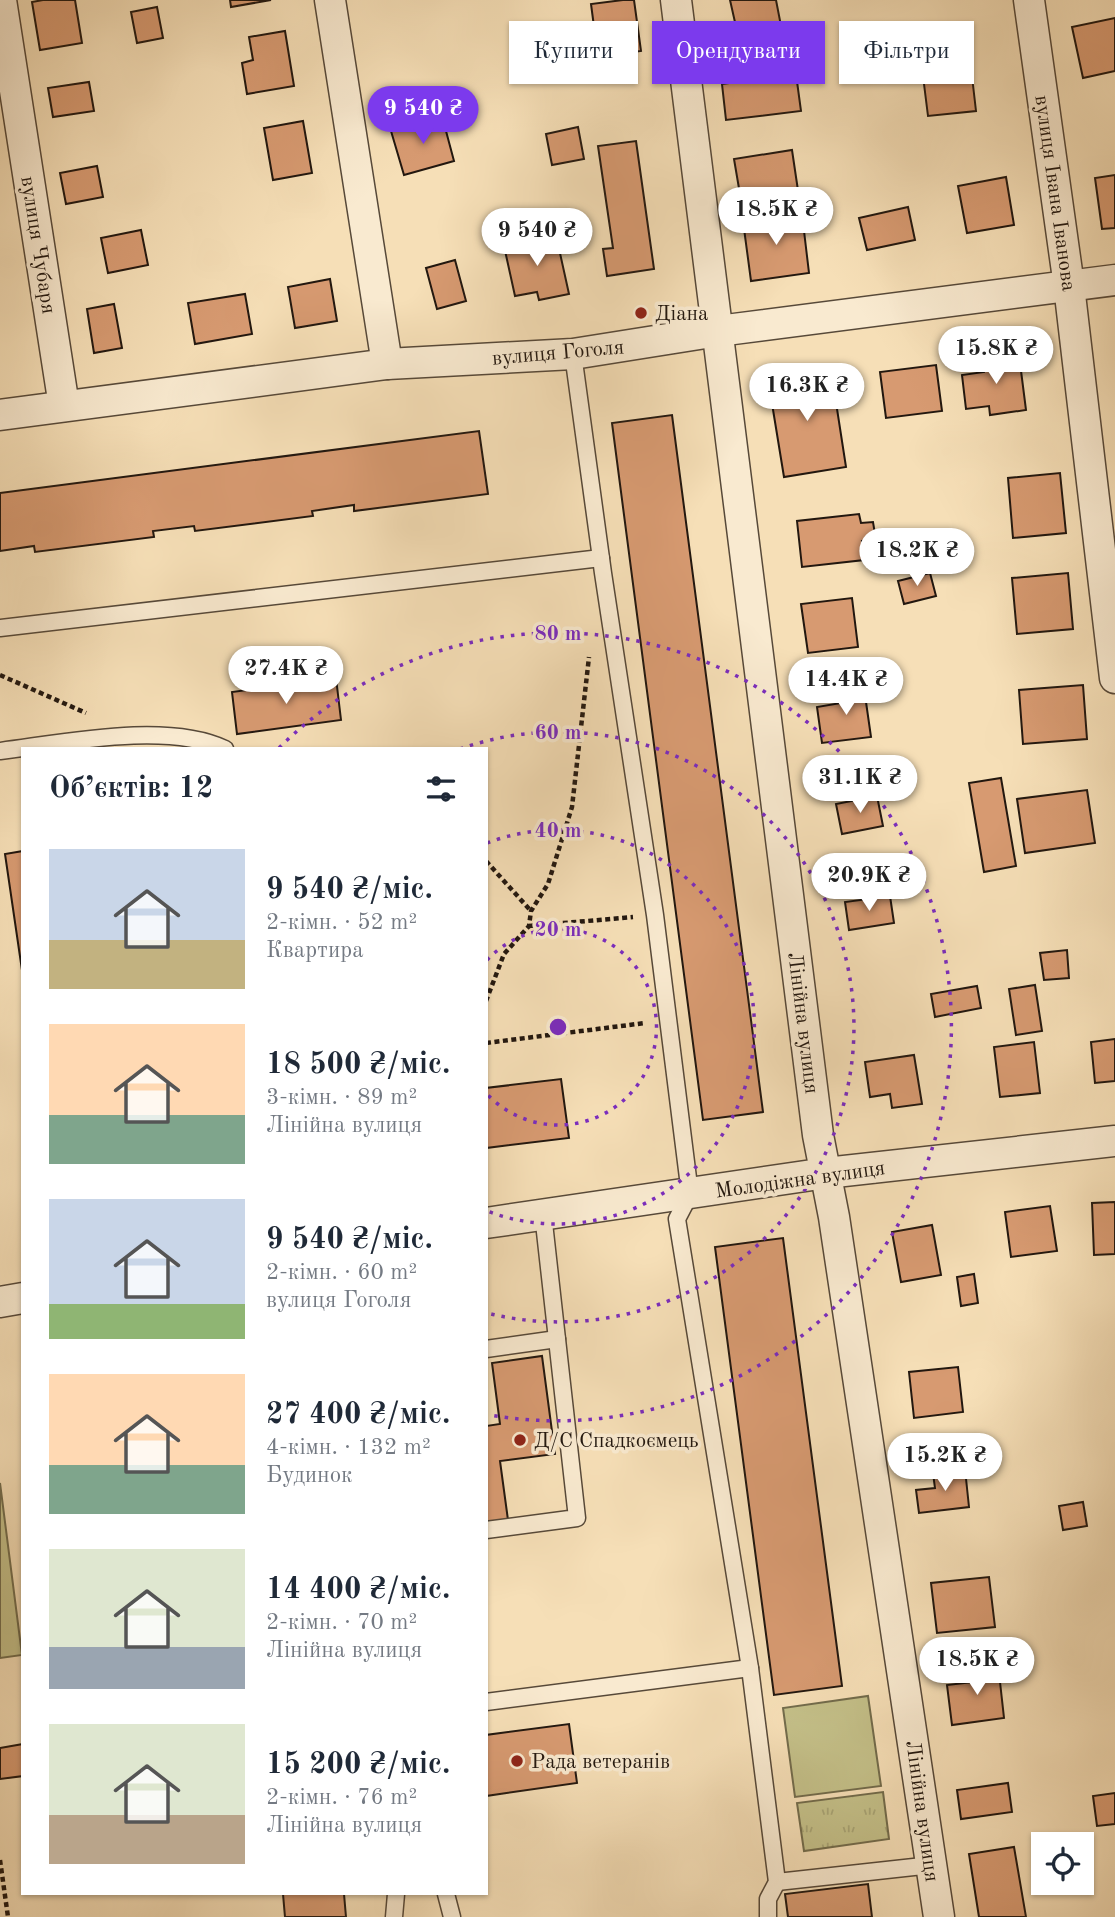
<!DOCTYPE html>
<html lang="uk">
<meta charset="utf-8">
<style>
body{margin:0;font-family:"Old Standard TT",serif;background:#f2f2f3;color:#1f2937;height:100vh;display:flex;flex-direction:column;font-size:26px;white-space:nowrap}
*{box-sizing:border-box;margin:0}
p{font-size:23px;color:#747a83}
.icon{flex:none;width:38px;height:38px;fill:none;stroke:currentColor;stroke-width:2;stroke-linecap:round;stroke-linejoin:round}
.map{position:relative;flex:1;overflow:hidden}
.sheet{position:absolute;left:21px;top:747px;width:467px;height:1148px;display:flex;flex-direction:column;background:#fff;border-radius:0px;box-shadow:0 2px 5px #0004}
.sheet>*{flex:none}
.top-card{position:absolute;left:509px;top:21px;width:500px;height:63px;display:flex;gap:14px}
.controls{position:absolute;left:1031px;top:1832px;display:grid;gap:14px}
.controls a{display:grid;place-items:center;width:63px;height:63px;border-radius:0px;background:#fff;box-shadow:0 2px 5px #0004;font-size:35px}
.price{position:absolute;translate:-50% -60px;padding:0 16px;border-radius:24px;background:#fff;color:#222;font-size:23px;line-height:46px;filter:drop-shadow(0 2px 4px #0008)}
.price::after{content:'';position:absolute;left:50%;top:42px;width:21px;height:16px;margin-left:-10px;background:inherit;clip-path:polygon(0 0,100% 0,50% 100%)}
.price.current{background:#7c3aed;color:#fff}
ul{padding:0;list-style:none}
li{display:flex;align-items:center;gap:21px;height:175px;padding:0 28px}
li span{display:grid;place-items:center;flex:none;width:196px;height:140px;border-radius:0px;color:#555}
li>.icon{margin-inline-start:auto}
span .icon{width:84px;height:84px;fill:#fffc;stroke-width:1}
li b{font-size:30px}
h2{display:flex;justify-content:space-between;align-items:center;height:84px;padding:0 28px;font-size:30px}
.tag{padding:0 24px;border-radius:0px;background:#fff;box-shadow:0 2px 5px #0004;font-size:24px;line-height:63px}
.tag.current{background:#7c3aed;color:#fff}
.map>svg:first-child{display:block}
.grass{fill:#c4c089;stroke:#736c4c;stroke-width:2}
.park{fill:url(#park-tufts);stroke:#736c4c;stroke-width:2}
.building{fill:#d79a71;stroke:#22170f;stroke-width:2}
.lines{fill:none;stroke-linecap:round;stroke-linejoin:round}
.service-casing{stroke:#574939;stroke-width:19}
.minor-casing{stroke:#574939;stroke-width:33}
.path{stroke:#22170f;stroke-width:4.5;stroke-dasharray:5 3.5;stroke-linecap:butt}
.service{stroke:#f9ead0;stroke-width:16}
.minor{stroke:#f9ead0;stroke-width:30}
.ring{fill:none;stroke:#7b2cbf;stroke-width:3.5;stroke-dasharray:3.5 7}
.poi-dot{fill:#8f2418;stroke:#f9ead0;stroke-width:2.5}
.labels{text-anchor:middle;stroke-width:7;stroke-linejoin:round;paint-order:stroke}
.street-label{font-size:21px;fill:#22170f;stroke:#f9ead0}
.poi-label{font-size:21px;fill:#22170f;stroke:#f9ead0;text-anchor:start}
.centre{fill:#7b2cbf;stroke:#f9ead0;stroke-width:3.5}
.ring-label{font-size:21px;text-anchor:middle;font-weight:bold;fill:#7b2cbf;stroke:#f9ead0;stroke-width:7;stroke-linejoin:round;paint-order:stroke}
</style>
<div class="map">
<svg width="1115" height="1917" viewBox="0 0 1115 1917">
<defs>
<pattern id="park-tufts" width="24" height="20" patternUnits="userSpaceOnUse" patternTransform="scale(1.75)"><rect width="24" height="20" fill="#c4c089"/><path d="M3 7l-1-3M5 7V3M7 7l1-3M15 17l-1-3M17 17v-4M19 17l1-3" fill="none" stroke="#a8a475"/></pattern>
</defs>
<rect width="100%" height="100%" fill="#f6dfb7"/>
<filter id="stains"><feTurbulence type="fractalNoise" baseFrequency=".00286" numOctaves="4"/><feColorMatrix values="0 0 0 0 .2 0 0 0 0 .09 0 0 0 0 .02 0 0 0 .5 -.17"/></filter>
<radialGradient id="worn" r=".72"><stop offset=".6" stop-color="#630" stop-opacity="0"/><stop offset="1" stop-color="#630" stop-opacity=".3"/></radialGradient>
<!-- grass -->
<g class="grass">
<polygon points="0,1483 22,1655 0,1658"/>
<polygon points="868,1696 881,1786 795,1797 783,1708"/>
</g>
<!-- park -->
<polygon class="park" points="883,1792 889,1839 804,1851 797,1803"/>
<!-- building -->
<g class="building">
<polygon points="43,0 75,0 82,43 40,50 32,2"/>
<polygon points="230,0 271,0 231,7"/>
<polygon points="623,0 634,0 641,51 598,57 591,4"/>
<polygon points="730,0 776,0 782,31 739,40"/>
<polygon points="157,7 163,38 137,43 131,12"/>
<polygon points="1115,18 1115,71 1083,78 1072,27"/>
<polygon points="285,31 294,86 247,94 242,63 253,60 249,37"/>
<polygon points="967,33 976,111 928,116 922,68 898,70 894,41"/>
<polygon points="796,74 801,111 726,120 722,84"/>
<polygon points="89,82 94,111 53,117 48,88"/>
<polygon points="442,116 454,161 404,175 391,131"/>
<polygon points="303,121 312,173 273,180 264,128"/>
<polygon points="578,127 584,159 552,165 546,134"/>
<polygon points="636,141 654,269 607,276 603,249 613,248 598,146"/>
<polygon points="792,150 800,204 743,212 734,159"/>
<polygon points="97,166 103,197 66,204 60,173"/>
<polygon points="1115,175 1115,228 1102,229 1095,178"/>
<polygon points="1006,177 1014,225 967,233 958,186"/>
<polygon points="908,207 915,240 867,250 859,218"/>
<polygon points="802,214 809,273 751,281 743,221"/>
<polygon points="141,230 148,265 108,273 101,238"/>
<polygon points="556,235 569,294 539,300 537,292 515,296 504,246"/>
<polygon points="455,260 466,301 437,309 426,268"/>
<polygon points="330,279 337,321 295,328 288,287"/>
<polygon points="245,294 252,334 195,344 188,303"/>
<polygon points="114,304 122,348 94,353 87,309"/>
<polygon points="1019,355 1026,410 990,415 989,406 966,409 962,375 984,372 983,359"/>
<polygon points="936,365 942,411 886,418 880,372"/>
<polygon points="831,370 846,467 784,477 768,379"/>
<polygon points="672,415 763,1112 703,1120 612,423"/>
<polygon points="479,431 488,494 354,511 354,505 312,511 313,516 195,531 194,526 153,531 154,537 35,552 34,546 0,551 0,493"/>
<polygon points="1060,473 1066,533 1013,538 1008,478"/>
<polygon points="859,514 861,523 873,522 876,540 862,541 864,560 802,567 797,521"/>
<polygon points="930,573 936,596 904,604 898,581"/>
<polygon points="1068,573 1073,629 1017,634 1012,578"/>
<polygon points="852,598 858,647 808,653 801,604"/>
<polygon points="336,678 341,720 237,734 232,692"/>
<polygon points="863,681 871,737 822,743 817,707 847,702 844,684"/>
<polygon points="1083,685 1087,739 1023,744 1019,690"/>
<polygon points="1001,778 1016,866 984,872 969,783"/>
<polygon points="1087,790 1095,843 1025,853 1017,799"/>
<polygon points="877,796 883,826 842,834 836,804"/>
<polygon points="23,851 23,977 5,854"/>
<polygon points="890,896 894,923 849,930 845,902"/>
<polygon points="1067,950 1069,978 1044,980 1040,953"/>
<polygon points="1035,985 1042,1031 1016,1035 1009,989"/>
<polygon points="977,986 981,1008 935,1017 931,994"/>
<polygon points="1115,1039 1115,1081 1095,1083 1091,1042"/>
<polygon points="1034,1042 1040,1093 1000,1097 994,1047"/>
<polygon points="914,1055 922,1104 892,1108 890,1094 870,1097 865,1062"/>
<polygon points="561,1079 569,1138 486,1148 486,1088"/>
<polygon points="1115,1202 1115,1254 1094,1255 1092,1203"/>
<polygon points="1050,1206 1057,1251 1011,1257 1005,1212"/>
<polygon points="932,1225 941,1275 901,1282 892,1232"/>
<polygon points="783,1238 842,1686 774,1695 715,1247"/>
<polygon points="974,1274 978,1303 961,1306 957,1277"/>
<polygon points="542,1356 555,1454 500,1461 508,1520 486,1523 486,1426 500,1424 492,1363"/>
<polygon points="958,1367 963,1412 914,1418 909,1372"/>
<polygon points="965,1469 969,1507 919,1513 916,1490 935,1488 933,1473"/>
<polygon points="1083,1502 1087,1526 1063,1530 1059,1506"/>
<polygon points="989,1577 995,1627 937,1633 931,1583"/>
<polygon points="998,1664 1004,1718 952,1725 947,1685 972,1682 971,1667"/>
<polygon points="569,1724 577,1783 486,1796 486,1735"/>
<polygon points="23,1744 23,1776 0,1779 0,1748"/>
<polygon points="1008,1783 1012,1812 961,1819 957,1790"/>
<polygon points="1115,1793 1115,1824 1097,1826 1093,1796"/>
<polygon points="1014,1847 1026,1917 979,1917 969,1854"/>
<polygon points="868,1884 872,1917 788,1917 785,1894"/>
<polygon points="283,1894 344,1894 346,1917 285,1917"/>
</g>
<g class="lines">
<!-- service casing -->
<g class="service-casing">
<g id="service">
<polyline points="573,354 603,573 655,915 690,1194 677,1219 750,1668 777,1882 768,1899 768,1917"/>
<polyline points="0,628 601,558"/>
<path d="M 0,751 C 63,743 167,721 225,749"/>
<polyline points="486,1349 557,1339"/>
<polyline points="486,1530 577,1518 543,1214"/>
<polyline points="486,1702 750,1668"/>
<polyline points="777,1882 932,1865"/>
<polyline points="446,1894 452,1917"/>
<polyline points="394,1917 396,1894"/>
</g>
</g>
<!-- minor casing -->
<g class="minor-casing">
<g id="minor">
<polyline points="1,0 64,406"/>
<polyline points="330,0 387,364"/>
<polyline points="676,0 818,1135 834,1217 939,1917"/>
<polyline points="1029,0 1069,286 1115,678"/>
<polyline points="0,415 387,364 573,354 718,331 1115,280"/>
<polyline points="486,1223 826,1173 1115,1141"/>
<polyline points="0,1302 23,1298"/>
</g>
</g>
<!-- path -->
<g class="path">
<polyline points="0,675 86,713"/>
<polyline points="486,861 531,911"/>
<polyline points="529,926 633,917"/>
<polyline points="486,1001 504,954 529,926 531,911 548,884 572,807 589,657"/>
<polyline points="486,1043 645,1023"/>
<polyline points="0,1860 8,1917"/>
</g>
<!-- service -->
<use href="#service" class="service"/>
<!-- minor -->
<use href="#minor" class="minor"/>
</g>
<!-- distance rings -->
<g class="ring">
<path d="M487 960A98 98 0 1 1 487 1094"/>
<path d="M487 843A197 197 0 1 1 487 1211"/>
<path d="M460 749A295 295 0 1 1 487 1313"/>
<path d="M279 748A394 394 0 1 1 490 1415"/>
</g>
<!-- markers -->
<g class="poi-dot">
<circle cx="641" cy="313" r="7"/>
<circle cx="520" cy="1440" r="7"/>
<circle cx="517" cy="1761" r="7"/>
</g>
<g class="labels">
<!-- street labels -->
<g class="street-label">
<text transform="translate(1056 193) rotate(82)" y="7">вулиця Івана Іванова</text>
<text transform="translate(39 245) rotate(81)" y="7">вулиця Чубаря</text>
<text transform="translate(558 352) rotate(-5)" y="7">вулиця Гоголя</text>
<text transform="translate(804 1023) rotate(83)" y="7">Лінійна вулиця</text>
<text transform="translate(800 1179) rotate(-8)" y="7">Молодіжна вулиця</text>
<text transform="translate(923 1811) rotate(82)" y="7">Лінійна вулиця</text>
</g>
<!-- poi labels -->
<g class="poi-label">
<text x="655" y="320">Діана</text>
<text x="534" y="1447">Д/С Спадкоємець</text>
<text x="531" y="1768">Рада ветеранів</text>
</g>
</g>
<circle cx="558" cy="1027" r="10" class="centre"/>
<g class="ring-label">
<text x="558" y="640">80 m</text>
<text x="558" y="739">60 m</text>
<text x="558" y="837">40 m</text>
<text x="558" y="936">20 m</text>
</g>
<rect width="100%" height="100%" filter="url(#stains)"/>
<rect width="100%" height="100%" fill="url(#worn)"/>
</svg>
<div class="controls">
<a><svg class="icon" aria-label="locate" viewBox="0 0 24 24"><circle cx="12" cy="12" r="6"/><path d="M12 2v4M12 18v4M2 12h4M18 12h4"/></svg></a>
</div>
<b class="price current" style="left:423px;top:146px">9 540 ₴</b>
<b class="price" style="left:776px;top:247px">18.5K ₴</b>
<b class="price" style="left:537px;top:268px">9 540 ₴</b>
<b class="price" style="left:996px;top:386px">15.8K ₴</b>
<b class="price" style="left:807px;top:423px">16.3K ₴</b>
<b class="price" style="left:917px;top:588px">18.2K ₴</b>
<b class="price" style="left:286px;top:706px">27.4K ₴</b>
<b class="price" style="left:846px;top:717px">14.4K ₴</b>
<b class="price" style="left:860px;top:815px">31.1K ₴</b>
<b class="price" style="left:869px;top:913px">20.9K ₴</b>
<b class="price" style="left:945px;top:1493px">15.2K ₴</b>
<b class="price" style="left:977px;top:1697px">18.5K ₴</b>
<div class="top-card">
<a class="tag">Купити</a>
<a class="tag current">Орендувати</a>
<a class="tag">Фільтри</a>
</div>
<section class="sheet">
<h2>Об’єктів: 12<svg class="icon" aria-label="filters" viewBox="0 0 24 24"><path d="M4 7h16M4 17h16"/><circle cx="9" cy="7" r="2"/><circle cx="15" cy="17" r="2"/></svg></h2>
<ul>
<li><span style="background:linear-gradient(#c9d6e8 65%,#c2b280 0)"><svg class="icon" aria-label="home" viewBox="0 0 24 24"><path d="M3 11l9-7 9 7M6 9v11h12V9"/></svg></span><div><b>9 540 ₴/міс.</b><p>2-кімн. · 52 m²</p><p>Квартира</p></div></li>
<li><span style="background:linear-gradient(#ffd9b3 65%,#7fa58c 0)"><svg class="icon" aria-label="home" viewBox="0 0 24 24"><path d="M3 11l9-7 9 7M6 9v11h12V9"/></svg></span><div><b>18 500 ₴/міс.</b><p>3-кімн. · 89 m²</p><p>Лінійна вулиця</p></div></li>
<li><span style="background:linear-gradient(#c9d6e8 75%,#8fb573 0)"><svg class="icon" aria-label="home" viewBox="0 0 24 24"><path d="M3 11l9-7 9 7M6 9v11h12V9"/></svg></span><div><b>9 540 ₴/міс.</b><p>2-кімн. · 60 m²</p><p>вулиця Гоголя</p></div></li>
<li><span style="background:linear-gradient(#ffd9b3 65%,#7fa58c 0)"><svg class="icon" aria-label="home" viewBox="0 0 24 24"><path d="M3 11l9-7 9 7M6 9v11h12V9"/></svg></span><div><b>27 400 ₴/міс.</b><p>4-кімн. · 132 m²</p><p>Будинок</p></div></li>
<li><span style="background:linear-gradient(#dfe7d0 70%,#9aa5b1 0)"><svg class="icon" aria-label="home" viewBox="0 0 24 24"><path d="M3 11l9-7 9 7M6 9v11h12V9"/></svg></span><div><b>14 400 ₴/міс.</b><p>2-кімн. · 70 m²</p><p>Лінійна вулиця</p></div></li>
<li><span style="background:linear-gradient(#dfe7d0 65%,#b9a48a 0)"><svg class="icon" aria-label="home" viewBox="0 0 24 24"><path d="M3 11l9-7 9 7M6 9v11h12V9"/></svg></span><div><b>15 200 ₴/міс.</b><p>2-кімн. · 76 m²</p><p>Лінійна вулиця</p></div></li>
</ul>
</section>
</div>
